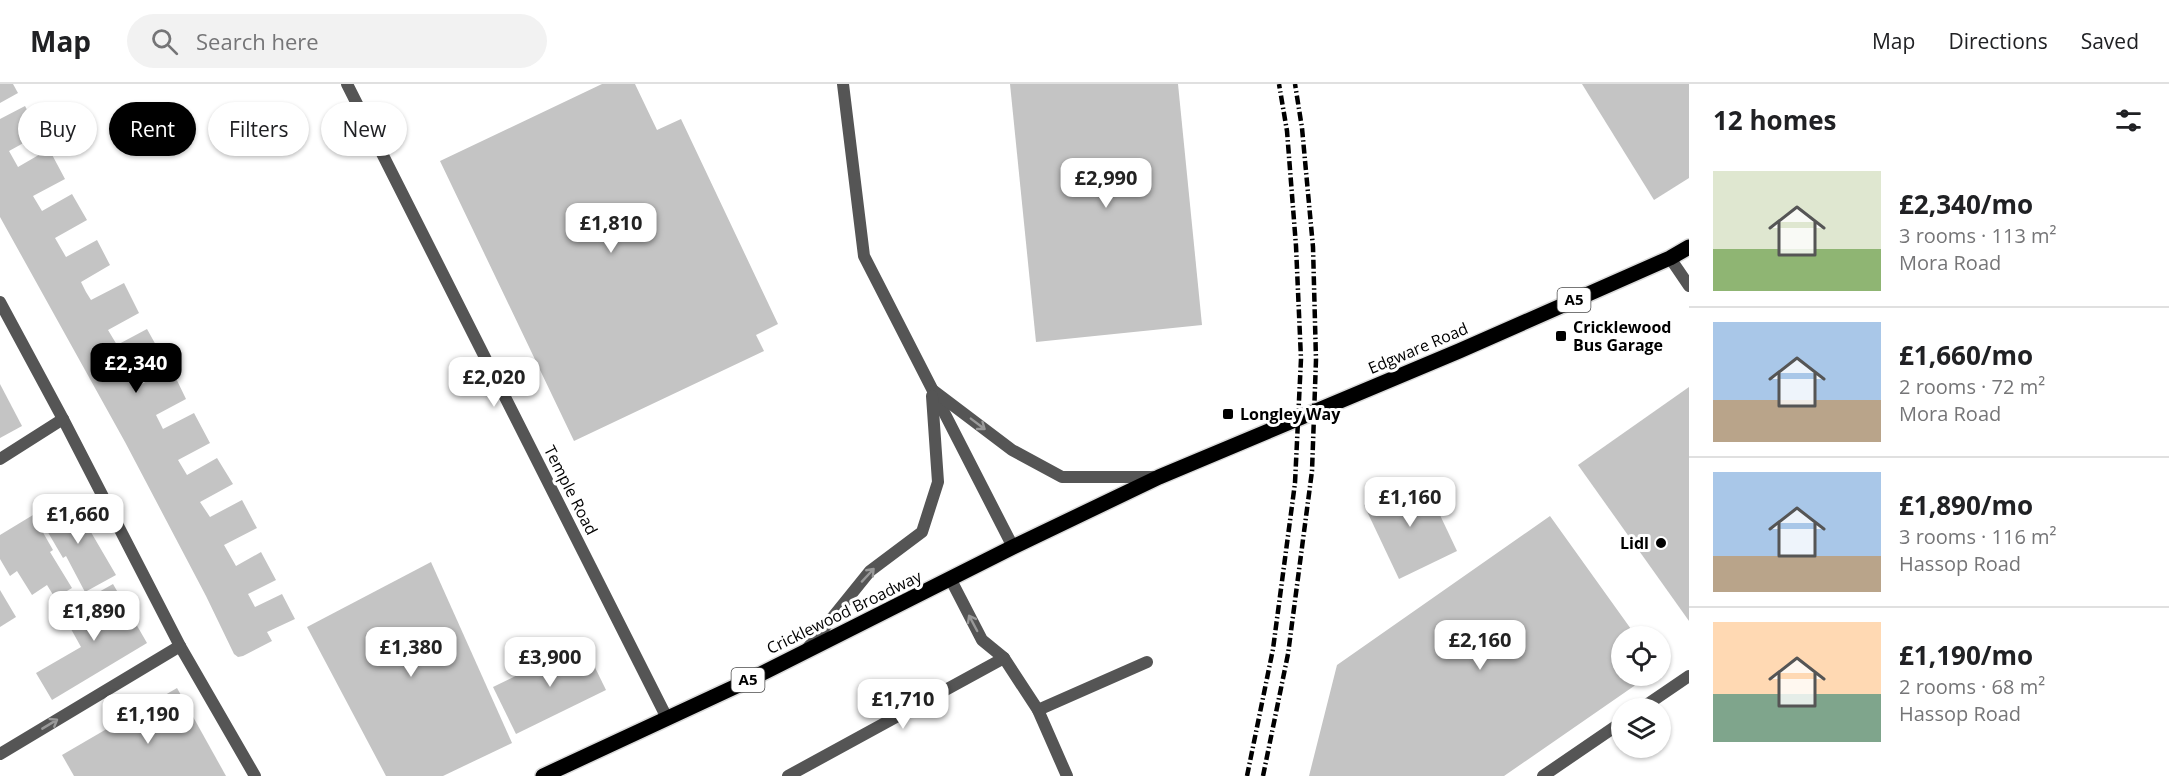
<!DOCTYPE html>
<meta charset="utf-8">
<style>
body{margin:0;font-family:"Open Sans",sans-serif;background:#f2f2f2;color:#202124;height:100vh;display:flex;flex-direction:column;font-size:22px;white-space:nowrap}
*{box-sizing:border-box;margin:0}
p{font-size:20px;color:#757577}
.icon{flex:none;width:33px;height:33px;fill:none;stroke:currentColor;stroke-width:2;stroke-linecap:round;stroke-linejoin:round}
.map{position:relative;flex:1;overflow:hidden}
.details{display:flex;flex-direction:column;background:#fff;width:480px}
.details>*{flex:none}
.hud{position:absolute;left:18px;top:18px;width:570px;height:54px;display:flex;gap:12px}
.buttons{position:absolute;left:1611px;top:542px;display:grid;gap:12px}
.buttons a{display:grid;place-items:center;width:60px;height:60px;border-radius:50%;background:#fff;box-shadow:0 2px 4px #0004;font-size:30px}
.price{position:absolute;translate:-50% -51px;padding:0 14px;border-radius:12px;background:#fff;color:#222;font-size:20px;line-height:39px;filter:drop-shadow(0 2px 3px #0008)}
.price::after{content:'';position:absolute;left:50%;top:36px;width:18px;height:14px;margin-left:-9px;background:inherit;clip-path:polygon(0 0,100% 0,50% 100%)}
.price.on{background:#000;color:#fff}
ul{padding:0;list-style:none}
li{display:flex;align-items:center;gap:18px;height:150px;padding:0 24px}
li+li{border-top:2px solid #e0e0e0}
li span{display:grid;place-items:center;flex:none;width:168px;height:120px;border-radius:0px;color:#555}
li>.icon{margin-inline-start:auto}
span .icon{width:72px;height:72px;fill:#fffc;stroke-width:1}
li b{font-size:26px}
h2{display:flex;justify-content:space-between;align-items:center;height:72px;padding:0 24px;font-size:26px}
.tag{padding:0 21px;border-radius:27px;background:#fff;box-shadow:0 2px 4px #0004;font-size:21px;line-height:54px}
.tag.on{background:#000;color:#fff}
header{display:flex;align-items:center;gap:36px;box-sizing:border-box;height:84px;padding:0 30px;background:#fff;border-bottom:2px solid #e0e0e0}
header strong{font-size:28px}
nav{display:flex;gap:33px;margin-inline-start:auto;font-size:21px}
.search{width:420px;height:54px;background:#f2f2f2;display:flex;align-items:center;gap:15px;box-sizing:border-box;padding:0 21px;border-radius:33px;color:#757577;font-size:22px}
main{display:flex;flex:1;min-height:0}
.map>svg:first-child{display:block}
.building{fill:#c4c4c4}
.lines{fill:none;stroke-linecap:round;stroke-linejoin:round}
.primary-casing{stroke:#dbdbdb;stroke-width:18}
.lane{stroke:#555;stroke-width:12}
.street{stroke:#555;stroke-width:12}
.primary{stroke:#000;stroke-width:15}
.rail{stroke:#000;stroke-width:4.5;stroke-dasharray:9 3 1.5 3;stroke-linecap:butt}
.oneway{stroke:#999}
.poi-dot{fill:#000;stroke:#fff;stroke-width:2}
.labels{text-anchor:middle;stroke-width:6;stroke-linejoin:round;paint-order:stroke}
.shield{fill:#fff;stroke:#4c4c4c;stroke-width:1.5}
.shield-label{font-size:15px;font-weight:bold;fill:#000}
.poi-label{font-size:16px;font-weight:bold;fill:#000;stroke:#fff;text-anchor:start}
.street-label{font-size:16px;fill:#000;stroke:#fff}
</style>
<header>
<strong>Map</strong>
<div class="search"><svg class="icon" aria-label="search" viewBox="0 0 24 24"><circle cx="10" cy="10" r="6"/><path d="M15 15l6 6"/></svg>Search here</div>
<nav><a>Map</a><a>Directions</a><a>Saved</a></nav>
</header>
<main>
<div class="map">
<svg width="1689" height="692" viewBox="0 0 1689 692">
<rect width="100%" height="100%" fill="#fff"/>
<!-- building -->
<g class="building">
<polygon points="0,0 13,0 18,9 0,19"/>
<polygon points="602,0 635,0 657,46 681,35 778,240 756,251 764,267 574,357 440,77"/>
<polygon points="1010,0 1178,0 1202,241 1036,258"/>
<polygon points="1582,0 1689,0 1689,94 1654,116"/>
<polygon points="25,22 40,50 9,67 18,83 49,65 65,95 33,112 42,127 72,110 87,136 55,154 66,173 97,156 110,181 81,198 86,208 91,216 124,199 139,229 108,246 117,261 147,245 162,272 134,288 136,293 140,301 171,284 186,315 156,331 163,345 194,329 210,359 178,376 187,391 217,374 233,400 200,418 210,433 242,416 257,444 224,461 236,482 261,468 276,496 248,510 255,523 282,510 295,535 267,548 272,557 243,572 238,573 234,570 206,512 125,358 0,133 0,35"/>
<polygon points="0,300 22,342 0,354"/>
<polygon points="1689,303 1689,537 1578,381"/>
<polygon points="1422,393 1457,467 1399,495 1364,421"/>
<polygon points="71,414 116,491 85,508 66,472 63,474 39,433"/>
<polygon points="33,431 53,466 50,468 72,504 55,514 47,501 32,511 17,487 10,492 0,475 0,451"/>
<polygon points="1550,432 1636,552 1622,552 1622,591 1650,591 1504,692 1309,692 1337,581"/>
<polygon points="431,478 512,659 443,692 386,692 307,543"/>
<polygon points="113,500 147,559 52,616 36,589 81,563 66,536 85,525 81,518"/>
<polygon points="0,506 16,533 0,543"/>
<polygon points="583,559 606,606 516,650 493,603"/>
<polygon points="177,604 226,692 74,692 62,671"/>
</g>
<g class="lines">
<!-- primary casing -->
<g class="primary-casing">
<polyline id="primary" points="543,692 741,600 1013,463 1159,393 1459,267 1670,174 1689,163"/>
</g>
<!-- lane -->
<g class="lane">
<polyline points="843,0 864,172 1013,463"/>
<polyline points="1670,174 1689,202"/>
<polyline points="934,307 1012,366 1062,393 1157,393"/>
<polyline points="807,565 870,487 922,448 938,398 932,312"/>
<polyline points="1642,624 1689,592"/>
<polyline points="1038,626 1147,578"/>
<polyline points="1543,692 1622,638"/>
</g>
<!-- street -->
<g class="street">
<polyline points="347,0 667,634"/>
<polyline points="0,218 63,335 180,562 255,692"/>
<polyline points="0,375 63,335"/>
<polyline points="951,496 982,556 1004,574 1038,626 1067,692"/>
<polyline points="0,670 180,562"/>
<polyline points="788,692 1004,574"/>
</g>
<!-- primary -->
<use href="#primary" class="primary"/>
<!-- rail -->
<g class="rail">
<polyline points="1247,692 1273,565 1295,399 1301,275 1296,162 1287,47 1279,0"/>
<polyline points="1263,692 1288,570 1312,387 1316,276 1313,163 1302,44 1295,0"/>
</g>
</g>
<!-- one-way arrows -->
<defs><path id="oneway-shaft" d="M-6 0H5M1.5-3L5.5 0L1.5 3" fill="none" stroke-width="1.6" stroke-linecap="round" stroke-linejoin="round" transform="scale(1.5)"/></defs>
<g class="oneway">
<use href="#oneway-shaft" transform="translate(978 340) rotate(37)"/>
<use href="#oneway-shaft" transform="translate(868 491) rotate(-47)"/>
<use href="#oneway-shaft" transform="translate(973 539) rotate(-118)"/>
<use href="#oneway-shaft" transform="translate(50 640) rotate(-31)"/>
</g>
<!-- markers -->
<g class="poi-dot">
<rect x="1555" y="246" width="12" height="12" rx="3"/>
<rect x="1222" y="324" width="12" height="12" rx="3"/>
<circle cx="1661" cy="459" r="6"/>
</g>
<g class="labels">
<!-- shield labels -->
<g class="shield">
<rect x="1557.5" y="204" width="33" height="24" rx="4.5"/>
<rect x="731.5" y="584" width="33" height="24" rx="4.5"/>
</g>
<g class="shield-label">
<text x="1574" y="221">A5</text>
<text x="748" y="601">A5</text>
</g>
<!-- poi labels -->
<g class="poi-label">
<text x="1573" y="249">Cricklewood<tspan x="1573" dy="18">Bus Garage</tspan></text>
<text x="1240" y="336">Longley Way</text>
<text x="1649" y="465" text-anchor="end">Lidl</text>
</g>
<!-- street labels -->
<g class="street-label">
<text transform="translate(1418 264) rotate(-23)" y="6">Edgware Road</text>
<text transform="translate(571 406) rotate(63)" y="6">Temple Road</text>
<text transform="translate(844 528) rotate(-26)" y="6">Cricklewood Broadway</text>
</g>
</g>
</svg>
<div class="buttons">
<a><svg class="icon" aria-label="locate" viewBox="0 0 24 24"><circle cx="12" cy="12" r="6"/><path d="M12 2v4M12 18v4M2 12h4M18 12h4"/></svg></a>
<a><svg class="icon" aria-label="layers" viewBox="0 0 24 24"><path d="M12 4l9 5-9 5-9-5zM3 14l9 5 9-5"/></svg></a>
</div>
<b class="price" style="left:1106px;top:125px">£2,990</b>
<b class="price" style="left:611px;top:170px">£1,810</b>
<b class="price on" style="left:136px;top:310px">£2,340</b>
<b class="price" style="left:494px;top:324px">£2,020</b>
<b class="price" style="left:1410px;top:444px">£1,160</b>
<b class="price" style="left:78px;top:461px">£1,660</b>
<b class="price" style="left:94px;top:558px">£1,890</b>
<b class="price" style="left:1480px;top:587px">£2,160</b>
<b class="price" style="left:411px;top:594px">£1,380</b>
<b class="price" style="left:550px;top:604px">£3,900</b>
<b class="price" style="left:903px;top:646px">£1,710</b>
<b class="price" style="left:148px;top:661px">£1,190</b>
<div class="hud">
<a class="tag">Buy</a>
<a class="tag on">Rent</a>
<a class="tag">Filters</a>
<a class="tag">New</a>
</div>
</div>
<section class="details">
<h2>12 homes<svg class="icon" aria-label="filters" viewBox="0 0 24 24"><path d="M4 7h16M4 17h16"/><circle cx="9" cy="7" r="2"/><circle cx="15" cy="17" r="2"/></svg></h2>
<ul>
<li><span style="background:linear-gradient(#dfe7d0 65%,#8fb573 0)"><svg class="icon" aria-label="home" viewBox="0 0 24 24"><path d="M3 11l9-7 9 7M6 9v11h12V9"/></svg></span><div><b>£2,340/mo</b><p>3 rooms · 113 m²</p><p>Mora Road</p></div></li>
<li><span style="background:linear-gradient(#a9c7e8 65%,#b9a48a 0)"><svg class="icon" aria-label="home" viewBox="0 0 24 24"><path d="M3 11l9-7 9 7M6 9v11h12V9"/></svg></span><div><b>£1,660/mo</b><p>2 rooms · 72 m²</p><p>Mora Road</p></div></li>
<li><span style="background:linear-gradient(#a9c7e8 70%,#b9a48a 0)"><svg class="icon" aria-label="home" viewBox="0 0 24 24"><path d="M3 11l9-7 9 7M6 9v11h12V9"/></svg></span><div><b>£1,890/mo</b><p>3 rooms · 116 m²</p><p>Hassop Road</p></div></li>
<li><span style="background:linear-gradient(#ffd9b3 60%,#7fa58c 0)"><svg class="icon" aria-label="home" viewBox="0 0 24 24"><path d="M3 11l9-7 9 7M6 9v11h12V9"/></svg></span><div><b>£1,190/mo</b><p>2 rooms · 68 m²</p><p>Hassop Road</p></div></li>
</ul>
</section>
</main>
